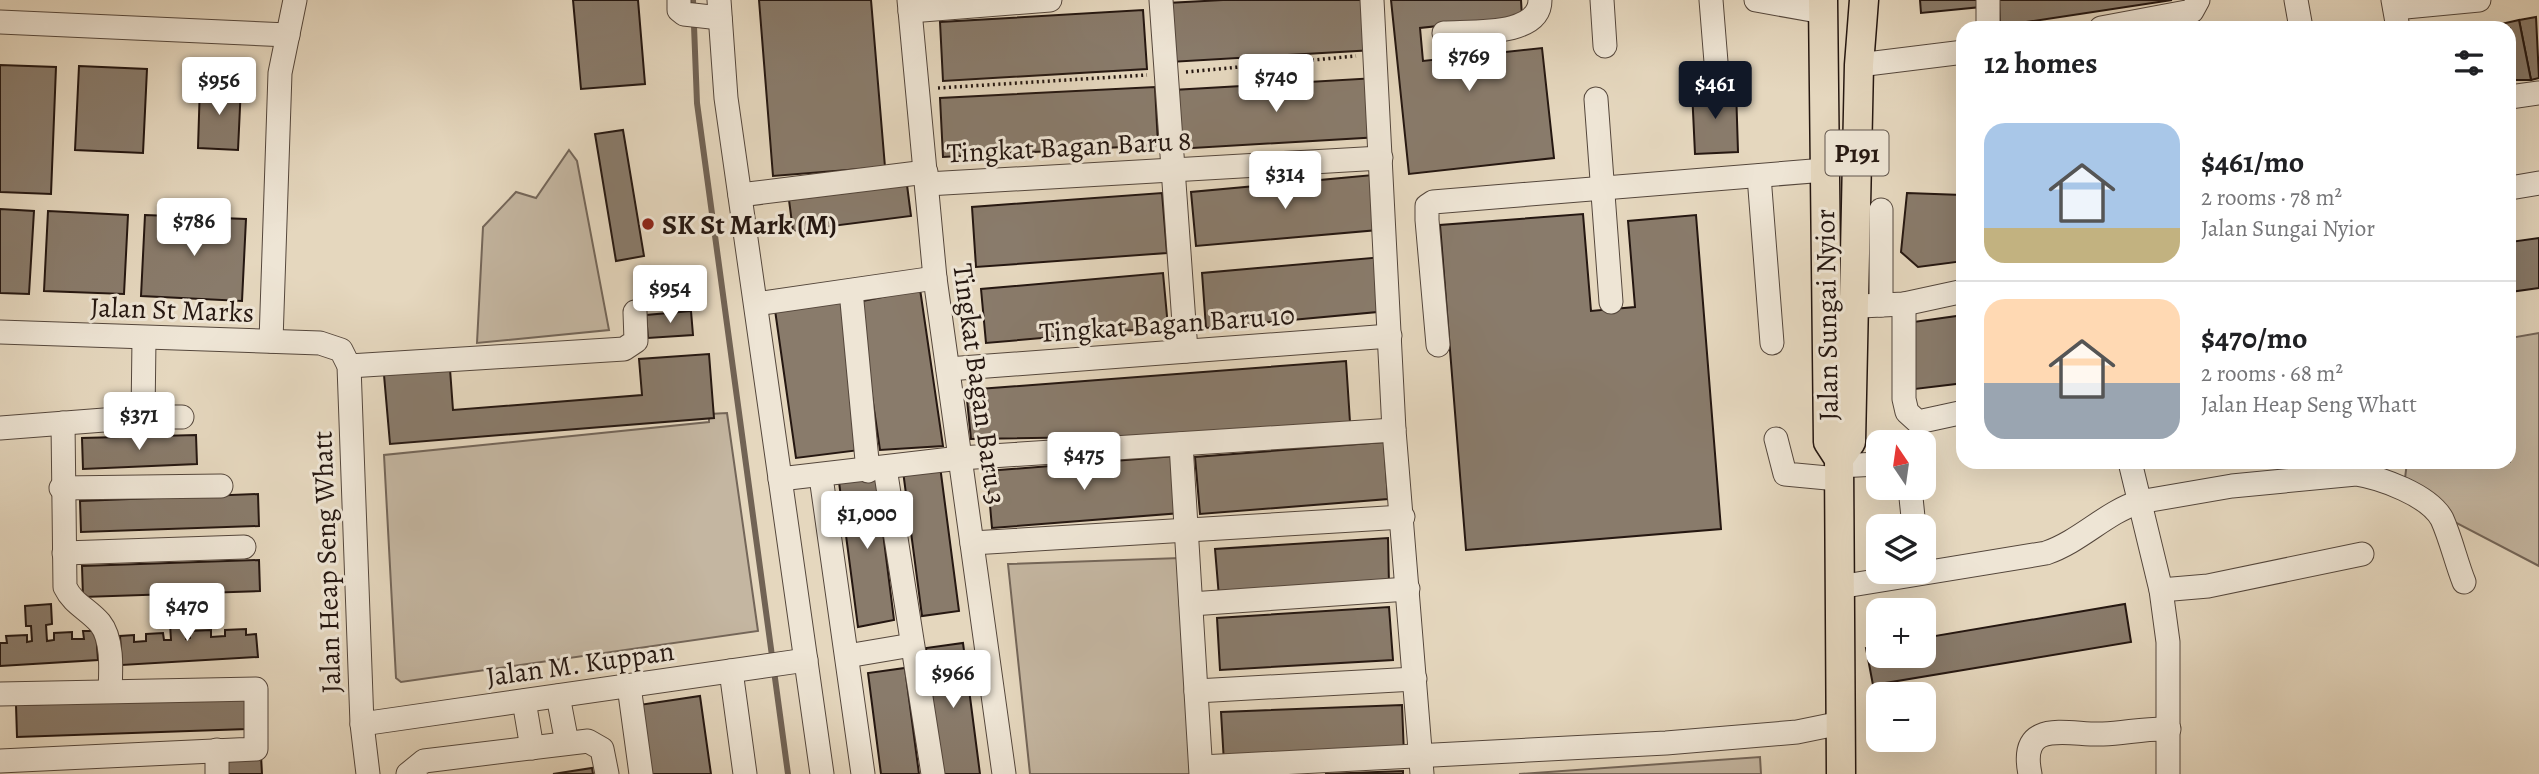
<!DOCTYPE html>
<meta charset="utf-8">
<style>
body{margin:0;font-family:Alegreya,serif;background:#f6f6f6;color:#202124;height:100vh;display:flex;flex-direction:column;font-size:26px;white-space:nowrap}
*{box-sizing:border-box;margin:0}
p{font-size:23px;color:#757577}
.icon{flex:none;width:38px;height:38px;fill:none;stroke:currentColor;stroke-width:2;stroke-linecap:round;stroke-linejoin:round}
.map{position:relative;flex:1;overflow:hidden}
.drawer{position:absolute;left:1956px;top:21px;width:560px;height:448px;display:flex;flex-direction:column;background:#fff;border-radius:21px;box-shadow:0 7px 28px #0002}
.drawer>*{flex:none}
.needle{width:46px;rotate:347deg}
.controls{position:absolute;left:1866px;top:430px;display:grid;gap:14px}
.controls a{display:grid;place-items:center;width:70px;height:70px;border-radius:14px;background:#fff;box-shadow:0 7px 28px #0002;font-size:35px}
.price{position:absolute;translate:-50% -60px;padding:0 16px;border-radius:7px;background:#fff;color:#222;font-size:23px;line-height:46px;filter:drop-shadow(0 2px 4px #0008)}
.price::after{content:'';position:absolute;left:50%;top:42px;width:21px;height:16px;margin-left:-10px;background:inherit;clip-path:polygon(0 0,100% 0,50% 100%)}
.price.selected{background:#111827;color:#fff}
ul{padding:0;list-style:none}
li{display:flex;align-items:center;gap:21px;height:175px;padding:0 28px}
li+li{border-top:2px solid #e0e0e0}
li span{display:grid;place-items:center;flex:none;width:196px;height:140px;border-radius:21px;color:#555}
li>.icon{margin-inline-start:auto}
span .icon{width:84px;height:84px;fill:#fffc;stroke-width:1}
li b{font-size:30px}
h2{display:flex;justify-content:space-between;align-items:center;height:84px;padding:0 28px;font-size:30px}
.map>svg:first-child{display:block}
.green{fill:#c4b6a1;stroke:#746659;stroke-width:2}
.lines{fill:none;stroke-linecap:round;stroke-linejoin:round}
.stream{stroke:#716355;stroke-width:6}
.building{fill:#897b6b;stroke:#251711;stroke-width:2}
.minor-casing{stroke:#55473c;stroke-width:25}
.major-casing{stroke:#251711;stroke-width:31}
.path{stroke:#251711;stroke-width:3.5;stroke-dasharray:2 3.5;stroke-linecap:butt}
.minor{stroke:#eee5d5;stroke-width:23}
.major{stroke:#e5d7be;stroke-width:28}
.poi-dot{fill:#8f2418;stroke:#eee5d5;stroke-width:2.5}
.labels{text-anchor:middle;stroke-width:6;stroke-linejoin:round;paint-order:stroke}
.shield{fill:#eee5d5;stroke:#61554c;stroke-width:2}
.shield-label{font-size:26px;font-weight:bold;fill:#251711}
.street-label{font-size:28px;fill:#251711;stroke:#eee5d5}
.poi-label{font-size:28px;font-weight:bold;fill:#251711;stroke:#eee5d5;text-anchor:start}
</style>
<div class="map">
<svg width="2539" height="774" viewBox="0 0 2539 774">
<rect width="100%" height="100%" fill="#e5d7be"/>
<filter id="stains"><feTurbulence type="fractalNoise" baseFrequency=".00286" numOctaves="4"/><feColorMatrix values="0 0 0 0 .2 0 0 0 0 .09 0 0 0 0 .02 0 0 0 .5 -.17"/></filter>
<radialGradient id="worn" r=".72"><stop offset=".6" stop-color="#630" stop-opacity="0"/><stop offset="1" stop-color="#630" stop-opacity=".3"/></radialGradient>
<!-- green -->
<g class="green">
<polygon points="569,150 577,161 609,330 477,343 483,227 516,192 536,198"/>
<polygon points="2539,333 2539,566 2403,495 2407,462 2510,462 2510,338"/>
<polygon points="727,413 758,631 401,682 396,678 384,455 709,422 709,414"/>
<polygon points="1180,558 1190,774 1030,774 1008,564"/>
<polygon points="1760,757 1761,774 1519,774"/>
</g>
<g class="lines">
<!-- stream -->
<polyline class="stream" points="693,0 697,103 788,774"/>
</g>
<!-- building -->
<g class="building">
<polygon points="573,0 638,0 645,84 581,89"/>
<polygon points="759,0 871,0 885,167 773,176"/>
<polygon points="1223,0 1371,0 1374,50 1170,62 1167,3"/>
<polygon points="1391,0 1521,0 1522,17 1420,28 1423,61 1542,48 1554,158 1409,174"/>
<polygon points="1920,0 1981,0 1981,7 1921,13"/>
<polygon points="1999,0 2172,0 2000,26"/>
<polygon points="1143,10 1147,69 943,81 940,22"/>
<polygon points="2536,17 2539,78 2531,80 2519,20"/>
<polygon points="2519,20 2531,80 2510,80 2510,28 2501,28 2501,24"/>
<polygon points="0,65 56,67 51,194 0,192"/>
<polygon points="79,66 147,69 143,153 75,150"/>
<polygon points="1376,78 1380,137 1176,149 1173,90"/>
<polygon points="200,84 241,86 238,150 198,148"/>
<polygon points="1155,87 1158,145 943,157 940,98"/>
<polygon points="1736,88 1738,152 1695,154 1692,90"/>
<polygon points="623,130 644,256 616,261 595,134"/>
<polygon points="1373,175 1378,230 1196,246 1191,192"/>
<polygon points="907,185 911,216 793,231 789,200"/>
<polygon points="1162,193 1167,253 976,267 972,207"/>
<polygon points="1907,193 1962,195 1964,261 1918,267 1901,252"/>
<polygon points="0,209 34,211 29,294 0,293"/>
<polygon points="48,211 128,215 124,294 44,291"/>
<polygon points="1583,214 1591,311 1635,307 1628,221 1696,215 1721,529 1466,550 1440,225"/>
<polygon points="145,215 246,219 242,301 141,296"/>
<polygon points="2539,238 2539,288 2510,292 2510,242"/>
<polygon points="1383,257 1388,311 1206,328 1202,273"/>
<polygon points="691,267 692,295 644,296 644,268"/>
<polygon points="1163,273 1168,327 986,343 981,289"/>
<polygon points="920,289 943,446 880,450 858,302"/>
<polygon points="844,300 860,450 796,458 775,310"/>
<polygon points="691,311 693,335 648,338 646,315"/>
<polygon points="1964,315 1964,383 1915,389 1906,323"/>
<polygon points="709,354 714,418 390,444 384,375 450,369 453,410 642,395 639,359"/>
<polygon points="1346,361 1350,422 1162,436 971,439 966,390"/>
<polygon points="196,435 197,464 83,469 82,438"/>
<polygon points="1384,442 1388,499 1200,514 1195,457"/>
<polygon points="1176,456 1181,513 992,528 987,471"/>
<polygon points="940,466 959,611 922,616 903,471"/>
<polygon points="876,477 894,620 858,627 839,482"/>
<polygon points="258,494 259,526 81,532 80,501"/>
<polygon points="1388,538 1389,585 1219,597 1215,549"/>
<polygon points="259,560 260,591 83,597 82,566"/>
<polygon points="189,602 190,622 185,623 186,639 190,638 190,631 211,630 211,637 225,636 225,630 246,629 246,635 256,634 258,657 122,665 120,636 134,635 134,642 146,641 146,634 163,633 164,640 171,640 170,624 164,624 163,604"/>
<polygon points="51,604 52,624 46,625 47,641 54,640 54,633 72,632 72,639 84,639 83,631 96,631 98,660 0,666 0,643 7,643 6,636 27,635 27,642 32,641 31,626 26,626 25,606"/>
<polygon points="2125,604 2131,642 1873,685 1866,648 1878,646 1878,656 1923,656 1923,638"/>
<polygon points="1389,607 1393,660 1220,670 1217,618"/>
<polygon points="963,643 980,774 942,774 926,648"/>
<polygon points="905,668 919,774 881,774 868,673"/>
<polygon points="700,696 711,774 649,774 639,705"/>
<polygon points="246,697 247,729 17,737 16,705"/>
<polygon points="1402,705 1404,755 1224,763 1221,712"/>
<polygon points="261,755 262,774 228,774 228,756"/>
<polygon points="592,768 593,774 553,774"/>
<polygon points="1403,771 1403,774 1325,774"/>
</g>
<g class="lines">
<!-- minor casing -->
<g class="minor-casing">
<g id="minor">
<polyline points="679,0 679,10 684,14 720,18"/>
<polyline points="719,0 726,98 822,774"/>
<polyline points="909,0 935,278 1004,774"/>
<polyline points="1161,0 1186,351"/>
<polyline points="1372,0 1394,430 1422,774"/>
<polyline points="1602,0 1605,46"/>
<polyline points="1711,0 1716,62"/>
<polyline points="1756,0 1823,12"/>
<polyline points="1988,0 1988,28"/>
<polyline points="2296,0 2301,28"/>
<polyline points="2393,0 2398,28"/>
<polyline points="2395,8 2479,0"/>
<polyline points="910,11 1050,0"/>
<polyline points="0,22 288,35"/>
<polyline points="2101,28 2192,11 2198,0"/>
<path d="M 1444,33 C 1471,31 1540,37 1540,0"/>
<polyline points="1859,65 1964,52"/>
<polyline points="2510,97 2539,93"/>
<polyline points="1596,99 1611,302"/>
<polyline points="1759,176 1772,343"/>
<polyline points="927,184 1381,158"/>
<polyline points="2510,188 2539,183"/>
<polyline points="740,195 926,172"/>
<polyline points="1881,210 1881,305"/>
<polyline points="851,291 868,471"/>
<polyline points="756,304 935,278"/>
<polyline points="1904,304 1904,399 1907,412 1918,422 1964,412"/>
<polyline points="1839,307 1904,304 1964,291"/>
<polyline points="0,332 320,343 341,350 349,366 362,724 368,774"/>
<polyline points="271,341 280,73 295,0"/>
<polyline points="1438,345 1427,220 1427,206 1433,202 1825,170"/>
<polyline points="349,366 624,349 636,341 635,312"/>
<polyline points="948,369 1390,336"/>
<polyline points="143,417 144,339"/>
<path d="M 63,423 L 65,587 C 73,604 88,609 100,623 C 113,639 111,670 110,690"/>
<polyline points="0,428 143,417 182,417"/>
<polyline points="1776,439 1785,474 1838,479"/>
<polyline points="1181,444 1201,774"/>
<polyline points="2130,462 2161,590 2168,642 2168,774"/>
<polyline points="1838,466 1878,464"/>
<polyline points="885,468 933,774"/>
<polyline points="821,477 863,774"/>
<polyline points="780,479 960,458 1394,430"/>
<polyline points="61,488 221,486"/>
<polyline points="1910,488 1913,517"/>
<polyline points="972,543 1403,517"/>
<polyline points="64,553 244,547"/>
<path d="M 1839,587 L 2046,553 C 2081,541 2105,513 2139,502 L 2232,486 L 2356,474 C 2381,478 2429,495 2442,519 C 2451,539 2456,562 2464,582"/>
<polyline points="2161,590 2208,586 2362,554"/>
<polyline points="1191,604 1408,589"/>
<polyline points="847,656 912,645"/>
<polyline points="731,671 745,774"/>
<polyline points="629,686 641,774"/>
<polyline points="1196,691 1415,679"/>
<polyline points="0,694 256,689 256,749 0,761"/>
<polyline points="558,696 567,743"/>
<polyline points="524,701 532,748"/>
<polyline points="362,724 806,660"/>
<polyline points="217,750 217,774"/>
<polyline points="1201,767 1666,743 1797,732 1841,723"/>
<polyline points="408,774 424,761 588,741 602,749 607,774"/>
<path d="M 2030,774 C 2018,716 2071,736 2103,734 C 2126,733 2146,728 2169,729"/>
</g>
</g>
<!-- major casing -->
<g class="major-casing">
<g id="major">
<polyline points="1823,0 1828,442 1839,459 1841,774"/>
<polyline points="1839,459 1851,442 1859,65 1864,0"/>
</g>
</g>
<!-- path -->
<g class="path">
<polyline points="1186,72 1356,56"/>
<polyline points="938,88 1147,75"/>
</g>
<!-- minor -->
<use href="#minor" class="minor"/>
<!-- major -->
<use href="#major" class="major"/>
</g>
<!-- markers -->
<circle class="poi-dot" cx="648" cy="224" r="7"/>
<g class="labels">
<!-- shield labels -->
<rect class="shield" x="1825.5" y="130.5" width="63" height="45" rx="5"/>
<g class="shield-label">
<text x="1857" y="162">P191</text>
</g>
<!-- street labels -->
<g class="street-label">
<text transform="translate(1069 146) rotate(-3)" y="10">Tingkat Bagan Baru 8</text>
<text transform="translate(172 309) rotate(2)" y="10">Jalan St Marks</text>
<text transform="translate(1826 315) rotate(-91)" y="10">Jalan Sungai Nyior</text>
<text transform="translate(1167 323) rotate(-4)" y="10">Tingkat Bagan Baru 10</text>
<text transform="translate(980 384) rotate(82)" y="10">Tingkat Bagan Baru 3</text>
<text transform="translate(326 562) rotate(-92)" y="10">Jalan Heap Seng Whatt</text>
<text transform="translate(580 663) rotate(-8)" y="10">Jalan M. Kuppan</text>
</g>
<!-- poi labels -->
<g class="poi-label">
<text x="662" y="234">SK St Mark (M)</text>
</g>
</g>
<rect width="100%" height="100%" filter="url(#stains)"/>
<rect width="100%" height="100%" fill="url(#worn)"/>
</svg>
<div class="controls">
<a><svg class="needle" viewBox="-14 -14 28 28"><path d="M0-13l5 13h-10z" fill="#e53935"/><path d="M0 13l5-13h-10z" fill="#757577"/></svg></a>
<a><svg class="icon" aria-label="layers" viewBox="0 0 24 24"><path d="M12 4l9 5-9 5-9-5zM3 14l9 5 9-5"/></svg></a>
<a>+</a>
<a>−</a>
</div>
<b class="price" style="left:1469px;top:93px">$769</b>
<b class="price" style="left:1276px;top:114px">$740</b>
<b class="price" style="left:219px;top:117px">$956</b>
<b class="price selected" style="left:1715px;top:121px">$461</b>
<b class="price" style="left:1285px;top:211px">$314</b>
<b class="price" style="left:194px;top:258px">$786</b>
<b class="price" style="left:670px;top:325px">$954</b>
<b class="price" style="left:139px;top:452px">$371</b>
<b class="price" style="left:1084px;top:492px">$475</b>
<b class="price" style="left:867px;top:551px">$1,000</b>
<b class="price" style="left:187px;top:643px">$470</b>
<b class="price" style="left:953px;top:710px">$966</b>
<section class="drawer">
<h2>12 homes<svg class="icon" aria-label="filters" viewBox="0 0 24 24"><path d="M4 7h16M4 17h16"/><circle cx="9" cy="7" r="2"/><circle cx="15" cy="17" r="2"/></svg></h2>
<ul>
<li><span style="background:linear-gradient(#a9c7e8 75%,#c2b280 0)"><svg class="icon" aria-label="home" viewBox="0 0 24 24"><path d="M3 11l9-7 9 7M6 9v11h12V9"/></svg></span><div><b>$461/mo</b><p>2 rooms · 78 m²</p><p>Jalan Sungai Nyior</p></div></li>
<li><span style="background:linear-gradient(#ffd9b3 60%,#9aa5b1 0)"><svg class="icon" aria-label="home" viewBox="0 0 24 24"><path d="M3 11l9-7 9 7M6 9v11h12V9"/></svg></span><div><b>$470/mo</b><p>2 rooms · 68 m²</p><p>Jalan Heap Seng Whatt</p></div></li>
</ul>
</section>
</div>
